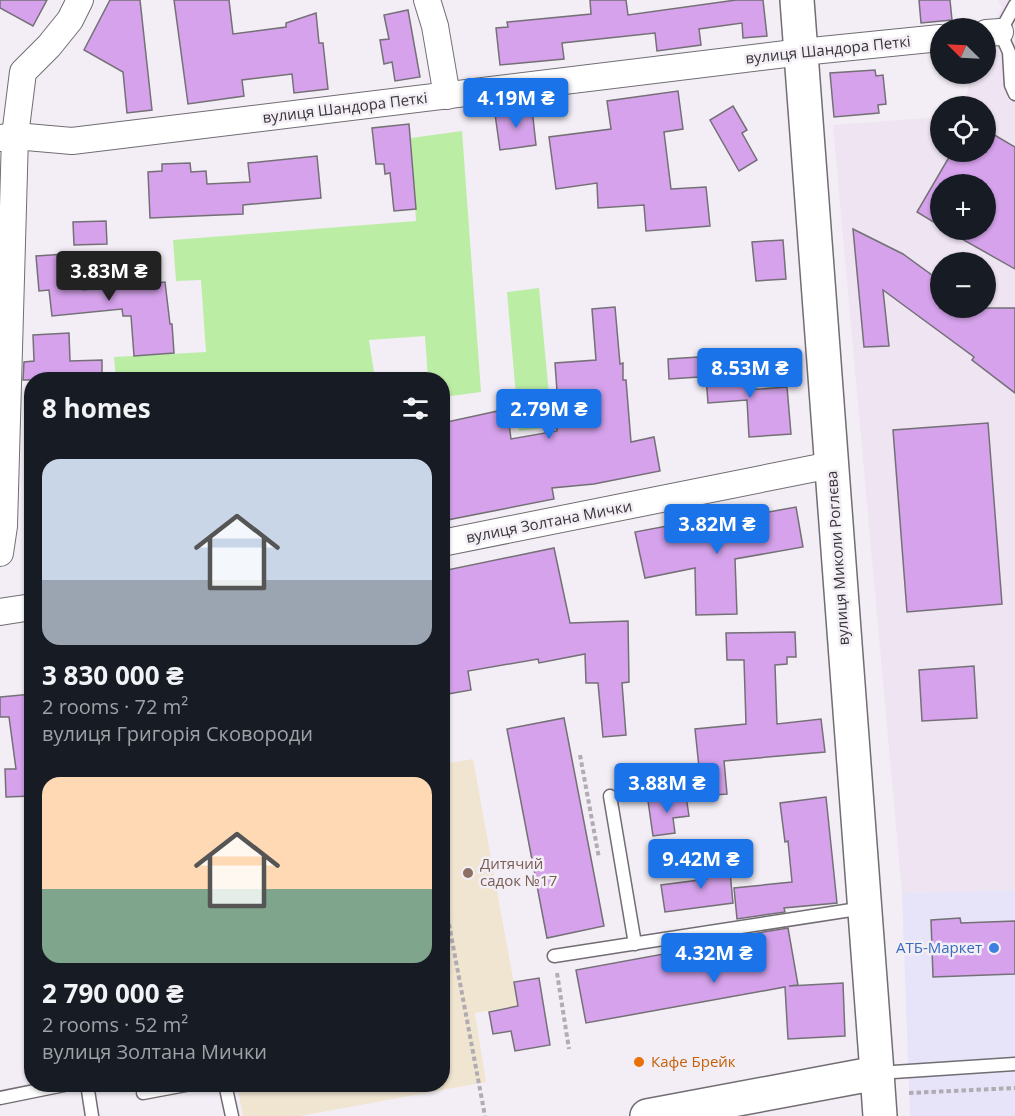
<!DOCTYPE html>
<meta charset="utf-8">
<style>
body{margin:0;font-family:"Open Sans",sans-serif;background:#242831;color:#f1f3f6;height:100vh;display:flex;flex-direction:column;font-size:22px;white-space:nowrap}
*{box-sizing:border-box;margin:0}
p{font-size:20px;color:#9ea1a6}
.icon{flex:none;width:33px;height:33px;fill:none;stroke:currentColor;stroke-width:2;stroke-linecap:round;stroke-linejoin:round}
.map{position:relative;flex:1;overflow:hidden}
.drawer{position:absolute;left:24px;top:372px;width:426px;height:720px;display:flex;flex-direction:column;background:#171b24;border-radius:24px;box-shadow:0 2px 4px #0004}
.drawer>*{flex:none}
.needle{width:39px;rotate:294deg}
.buttons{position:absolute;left:930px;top:18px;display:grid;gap:12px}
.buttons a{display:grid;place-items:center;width:66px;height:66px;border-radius:50%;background:#171b24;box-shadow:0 2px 4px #0004;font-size:30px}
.price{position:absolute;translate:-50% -51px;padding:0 14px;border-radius:6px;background:#1a73e8;color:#fff;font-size:20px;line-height:39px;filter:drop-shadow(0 2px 3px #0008)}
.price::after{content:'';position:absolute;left:50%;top:36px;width:18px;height:14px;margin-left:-9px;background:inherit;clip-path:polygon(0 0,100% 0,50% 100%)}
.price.current{background:#222;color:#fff}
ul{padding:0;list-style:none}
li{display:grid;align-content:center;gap:12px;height:318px;padding:0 18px}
li span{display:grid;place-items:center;height:186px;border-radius:18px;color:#555}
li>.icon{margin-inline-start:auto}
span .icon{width:108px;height:108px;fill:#fffc;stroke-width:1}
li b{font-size:26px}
h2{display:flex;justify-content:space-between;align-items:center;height:72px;padding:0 18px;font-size:26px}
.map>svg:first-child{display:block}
.commercial{fill:#e7e3f9}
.built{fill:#eee4f2;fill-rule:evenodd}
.education{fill:#f0e5d0}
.green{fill:#bceda4}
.building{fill:#d5a2eb;stroke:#747076;stroke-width:1.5}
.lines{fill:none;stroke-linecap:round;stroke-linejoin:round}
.lane-casing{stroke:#716d73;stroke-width:15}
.street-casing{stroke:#716d73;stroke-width:28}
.secondary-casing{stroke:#716d73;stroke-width:36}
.primary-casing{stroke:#716d73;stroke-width:36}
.path{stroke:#b0acb2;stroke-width:4;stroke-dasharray:4.5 3;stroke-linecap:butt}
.lane{stroke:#fff;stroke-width:12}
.street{stroke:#fff;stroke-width:26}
.secondary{stroke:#fff;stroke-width:33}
.primary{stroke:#fff;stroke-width:33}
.education-dot{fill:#8d6e63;stroke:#f3eef5;stroke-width:2}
.shop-dot{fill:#3f7fe0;stroke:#f3eef5;stroke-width:2}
.food-dot{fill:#e8710a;stroke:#f3eef5;stroke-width:2}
.labels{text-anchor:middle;stroke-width:5;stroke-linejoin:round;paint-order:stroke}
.street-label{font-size:15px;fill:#373538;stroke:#f3eef5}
.education-label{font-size:15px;fill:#785e54;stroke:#f3eef5;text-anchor:start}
.shop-label{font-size:15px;fill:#366cbe;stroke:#f3eef5;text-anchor:end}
.food-label{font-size:15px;fill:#c56008;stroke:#f3eef5;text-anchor:start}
</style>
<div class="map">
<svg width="1015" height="1116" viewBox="0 0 1015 1116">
<rect width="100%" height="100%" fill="#f3eef5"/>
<!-- commercial -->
<polygon class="commercial" points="1015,890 1015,1116 910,1116 902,893"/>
<!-- built -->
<path class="built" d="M 998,0 L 1015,0 L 1015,890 L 902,893 L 833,125 L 940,117 L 940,152 L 986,152 L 986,106 L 963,106 L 973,74 L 986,74 L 986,36 L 1002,7 ZM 940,184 L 986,184 L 986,230 L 940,230 ZM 940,262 L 986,262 L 986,308 L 940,308 Z"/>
<!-- education -->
<polygon class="education" points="473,759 518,1006 475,1013 486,1082 300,1116 243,1116 237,1085 442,1084 443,764"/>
<!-- green -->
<g class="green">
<polygon points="462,131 481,392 443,397 442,380 428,379 425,336 369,340 375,379 116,379 114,357 206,352 201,280 176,281 173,240 416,221 411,138"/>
<polygon points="539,288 552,427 519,431 507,292"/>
</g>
<!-- building -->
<g class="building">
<polygon points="0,0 47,0 33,26 0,8"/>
<polygon points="110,0 140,0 152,110 127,113 123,72 84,50"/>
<polygon points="174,0 229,0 233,34 286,27 286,23 316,13 319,43 323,43 328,89 294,93 292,74 242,80 244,96 188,104"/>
<polygon points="590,0 626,0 628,15 736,0 763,0 767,36 743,38 742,23 699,29 701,45 657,51 655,33 562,43 564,59 500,65 496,28 508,27 507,22 591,14"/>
<polygon points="919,0 950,0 952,20 921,23"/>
<polygon points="408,10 420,77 395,81 392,62 384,64 380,40 389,39 384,15"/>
<polygon points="875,70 876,76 883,75 886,104 878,105 879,113 834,117 830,73"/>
<polygon points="678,91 683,129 664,132 671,189 706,187 710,226 646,231 644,205 598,208 597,183 556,189 549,137 611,129 607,101"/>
<polygon points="733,106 747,130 742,133 757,160 739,171 710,120"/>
<polygon points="532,109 536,145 500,150 495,114"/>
<polygon points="409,124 416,209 394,211 390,173 385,174 384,164 376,164 372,128"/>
<polygon points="986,130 1015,147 1015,269 946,230 986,230 986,184 940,184 940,226 917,212 952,152 986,152"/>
<polygon points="317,156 321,198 243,205 243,214 150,218 148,172 162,171 162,164 190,163 191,172 206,171 207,184 250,182 248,163"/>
<polygon points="106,221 107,244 74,245 73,222"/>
<polygon points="853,229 903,254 940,281 940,308 1015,308 1015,393 972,360 974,357 883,290 889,346 864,347"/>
<polygon points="783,240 786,279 756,281 752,242"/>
<polygon points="81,253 83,290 165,282 170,324 172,324 174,353 134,356 131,316 123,316 122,309 52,316 49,290 39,291 36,256"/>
<polygon points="615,307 620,364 623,363 623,380 626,380 631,442 654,437 660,471 594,484 552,488 554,499 442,521 442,423 507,409 511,439 557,431 556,419 559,419 555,363 596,360 592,309"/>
<polygon points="69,333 70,361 102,360 102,380 23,380 24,362 34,361 33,335"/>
<polygon points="698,357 699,377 669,379 668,359"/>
<polygon points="745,361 747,390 787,387 791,434 749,437 747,400 708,403 705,364"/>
<polygon points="988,423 1002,604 907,612 893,430"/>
<polygon points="796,507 803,547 735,559 737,614 696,615 695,568 645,578 635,532 672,525 674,534 744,531 741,517"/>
<polygon points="554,548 570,623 628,621 629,682 622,683 626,735 603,737 598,683 586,683 585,654 539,663 538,659 468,671 471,690 442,695 442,571"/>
<polygon points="795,632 796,657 787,657 787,664 775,665 777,724 821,719 825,752 724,761 727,794 702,796 695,729 746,724 744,660 727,660 726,633"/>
<polygon points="974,666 977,718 922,721 919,670"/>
<polygon points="32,694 32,796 6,797 5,769 16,769 9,717 0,717 0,697"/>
<polygon points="564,718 604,926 547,938 507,729"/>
<polygon points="686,796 689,816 673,818 675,833 653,836 648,801"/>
<polygon points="826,797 837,903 784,908 785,912 737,919 734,888 792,882 788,841 785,842 780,803"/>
<polygon points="729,861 733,903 665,912 661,885 707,879 706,863"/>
<polygon points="960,918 961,923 1015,921 1015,974 933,977 931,920"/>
<polygon points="788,928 798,985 789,986 843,983 845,1036 788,1039 785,987 586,1023 576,970 740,940 739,936"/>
<polygon points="539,978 550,1045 515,1051 511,1031 493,1034 489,1012 518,1006 514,982"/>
</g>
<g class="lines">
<!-- lane casing -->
<g class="lane-casing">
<g id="lane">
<polyline points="1015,5 1000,32 1009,52 1011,85 1015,94"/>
<polyline points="610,796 635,944"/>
<polyline points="554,956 864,908"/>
<polyline points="878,1073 1015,1064"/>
<polyline points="87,1084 92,1116"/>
<polyline points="225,1084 232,1116"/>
<polyline points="143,1093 191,1084"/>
<polyline points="0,1098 69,1084"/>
</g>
</g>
<!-- street casing -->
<g class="street-casing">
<g id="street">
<polyline points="427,0 435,26 447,96"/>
<polyline points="986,33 1000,32"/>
<polyline points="0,138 15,136 72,141 802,52 940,38"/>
<polyline points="442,543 831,465"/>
<polyline points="0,553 4,526 15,136 23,72 49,46 70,20 80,0"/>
<polyline points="0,612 32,607"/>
</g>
</g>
<!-- secondary casing -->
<g class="secondary-casing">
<polyline id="secondary" points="797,0 877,1073"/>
</g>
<!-- primary casing -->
<g class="primary-casing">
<polyline id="primary" points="647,1116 877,1073 880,1116"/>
</g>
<!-- path -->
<g class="path">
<polyline points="580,755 599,858"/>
<polyline points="442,887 485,1116"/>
<polyline points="557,973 569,1049"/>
<polyline points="909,1093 1015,1088"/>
</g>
<!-- lane -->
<use href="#lane" class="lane"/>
<!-- street -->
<use href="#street" class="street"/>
<!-- secondary -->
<use href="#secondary" class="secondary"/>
<!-- primary -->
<use href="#primary" class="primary"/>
</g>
<!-- markers -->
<circle class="education-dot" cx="468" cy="873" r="6"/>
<circle class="shop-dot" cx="994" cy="948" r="6"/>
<circle class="food-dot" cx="639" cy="1062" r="6"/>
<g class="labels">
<!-- street labels -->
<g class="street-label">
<text transform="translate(828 50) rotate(-6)" y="5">вулиця Шандора Петкі</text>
<text transform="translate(345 108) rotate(-7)" y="5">вулиця Шандора Петкі</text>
<text transform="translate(549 522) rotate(-11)" y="5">вулиця Золтана Мички</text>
<text transform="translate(838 558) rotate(-94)" y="5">вулиця Миколи Роглєва</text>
</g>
<!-- education labels -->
<g class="education-label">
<text x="480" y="869">Дитячий<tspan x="480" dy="17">садок №17</tspan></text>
</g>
<!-- shop labels -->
<g class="shop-label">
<text x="982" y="953">АТБ-Маркет</text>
</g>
<!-- food labels -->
<g class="food-label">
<text x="651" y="1067">Кафе Брейк</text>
</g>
</g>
</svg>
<div class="buttons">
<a><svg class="needle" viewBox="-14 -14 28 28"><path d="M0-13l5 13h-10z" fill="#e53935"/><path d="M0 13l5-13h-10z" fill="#9ea1a6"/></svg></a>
<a><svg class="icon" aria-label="locate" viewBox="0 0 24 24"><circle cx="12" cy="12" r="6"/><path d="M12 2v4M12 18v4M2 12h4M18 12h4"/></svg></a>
<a>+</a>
<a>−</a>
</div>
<b class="price" style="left:516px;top:129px">4.19M ₴</b>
<b class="price current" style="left:109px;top:302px">3.83M ₴</b>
<b class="price" style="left:750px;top:399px">8.53M ₴</b>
<b class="price" style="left:549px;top:440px">2.79M ₴</b>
<b class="price" style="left:717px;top:555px">3.82M ₴</b>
<b class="price" style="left:667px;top:814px">3.88M ₴</b>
<b class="price" style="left:701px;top:890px">9.42M ₴</b>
<b class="price" style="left:714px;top:984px">4.32M ₴</b>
<section class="drawer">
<h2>8 homes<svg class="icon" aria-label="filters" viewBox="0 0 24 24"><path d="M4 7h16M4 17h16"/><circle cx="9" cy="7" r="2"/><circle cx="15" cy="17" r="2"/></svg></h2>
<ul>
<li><span style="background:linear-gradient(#c9d6e8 65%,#9aa5b1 0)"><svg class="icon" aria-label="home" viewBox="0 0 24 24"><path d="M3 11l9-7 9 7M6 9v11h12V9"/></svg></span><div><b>3 830 000 ₴</b><p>2 rooms · 72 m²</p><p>вулиця Григорія Сковороди</p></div></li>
<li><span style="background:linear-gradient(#ffd9b3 60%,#7fa58c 0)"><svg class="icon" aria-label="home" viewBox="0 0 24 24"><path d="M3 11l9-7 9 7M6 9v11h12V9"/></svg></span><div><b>2 790 000 ₴</b><p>2 rooms · 52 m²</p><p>вулиця Золтана Мички</p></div></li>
</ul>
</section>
</div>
